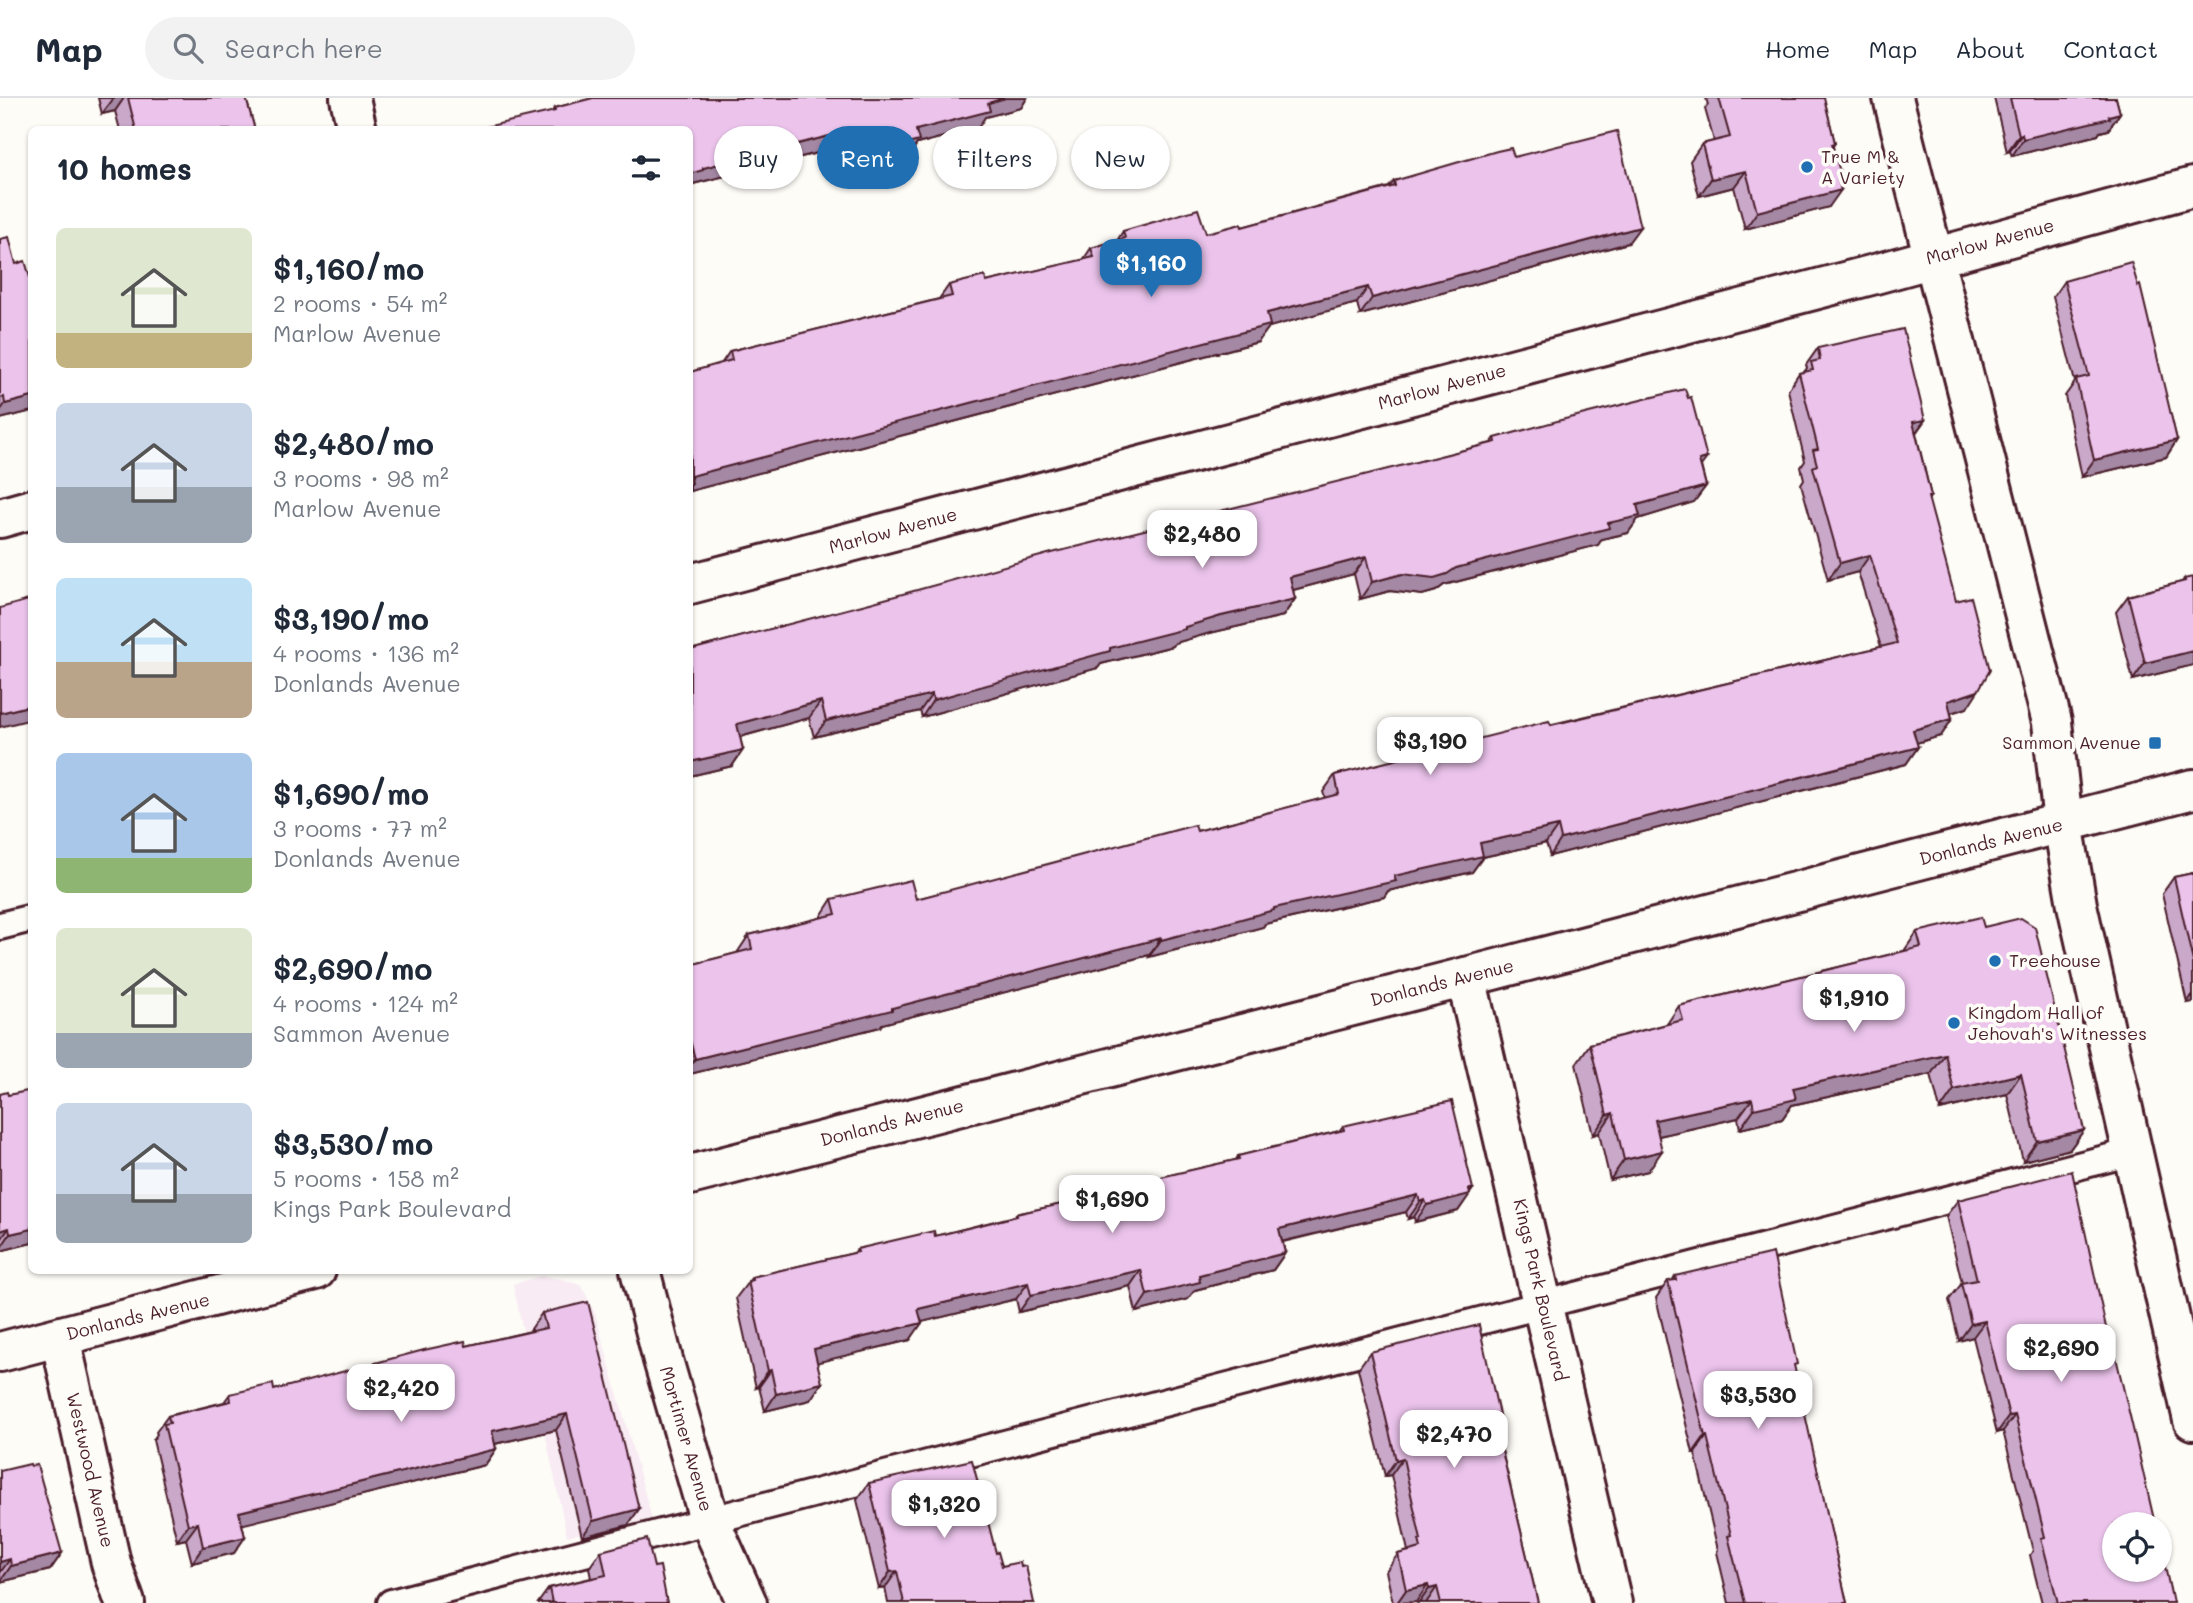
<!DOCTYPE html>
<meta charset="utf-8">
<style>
body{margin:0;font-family:Mali,sans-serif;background:#f2f2f3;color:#1f2937;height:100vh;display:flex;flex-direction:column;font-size:26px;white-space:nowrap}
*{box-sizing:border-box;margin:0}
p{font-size:23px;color:#747a83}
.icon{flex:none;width:38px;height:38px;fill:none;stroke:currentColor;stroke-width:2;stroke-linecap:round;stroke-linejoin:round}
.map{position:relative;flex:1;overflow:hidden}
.drawer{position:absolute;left:28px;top:28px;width:665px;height:1148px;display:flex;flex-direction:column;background:#fff;border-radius:10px;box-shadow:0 2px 5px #0004}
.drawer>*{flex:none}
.top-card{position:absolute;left:714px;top:28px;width:665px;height:63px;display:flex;gap:14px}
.fabs{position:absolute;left:2102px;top:1414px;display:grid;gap:14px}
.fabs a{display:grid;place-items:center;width:70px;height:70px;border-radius:50%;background:#fff;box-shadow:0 2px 5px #0004;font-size:35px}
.price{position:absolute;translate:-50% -60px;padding:0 16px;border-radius:14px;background:#fff;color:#222;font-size:23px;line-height:46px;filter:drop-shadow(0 2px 4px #0008)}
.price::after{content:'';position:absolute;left:50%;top:42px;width:21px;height:16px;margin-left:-10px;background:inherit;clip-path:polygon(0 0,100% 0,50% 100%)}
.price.active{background:#1f6fb2;color:#fff}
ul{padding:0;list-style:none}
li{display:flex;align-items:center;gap:21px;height:175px;padding:0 28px}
li span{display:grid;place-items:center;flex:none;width:196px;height:140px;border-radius:10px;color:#555}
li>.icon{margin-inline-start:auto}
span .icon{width:84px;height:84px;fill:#fffc;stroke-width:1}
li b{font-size:30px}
h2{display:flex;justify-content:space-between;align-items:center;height:84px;padding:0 28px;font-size:30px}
.tag{padding:0 24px;border-radius:32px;background:#fff;box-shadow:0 2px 5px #0004;font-size:24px;line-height:63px}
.tag.active{background:#1f6fb2;color:#fff}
header{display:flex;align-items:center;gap:42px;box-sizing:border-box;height:98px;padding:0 35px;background:#fff;border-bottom:2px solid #e0e1e3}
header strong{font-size:33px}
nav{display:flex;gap:38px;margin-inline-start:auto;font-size:24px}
.search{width:490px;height:63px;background:#f2f2f3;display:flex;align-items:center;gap:18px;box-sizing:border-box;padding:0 24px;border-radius:38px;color:#747a83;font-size:26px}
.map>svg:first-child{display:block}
.built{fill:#f8ebf3}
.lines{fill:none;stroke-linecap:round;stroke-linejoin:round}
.service-casing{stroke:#4a1f2b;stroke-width:32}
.minor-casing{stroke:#4a1f2b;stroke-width:44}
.tertiary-casing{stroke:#4a1f2b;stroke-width:44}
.service{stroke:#fdfcf7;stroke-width:26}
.minor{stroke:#fdfcf7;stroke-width:38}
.tertiary{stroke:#fdfcf7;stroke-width:38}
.wall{fill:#caa8ca;stroke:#4a1f2b;stroke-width:2}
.shaded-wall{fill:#a488a4;stroke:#4a1f2b;stroke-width:2}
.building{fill:#ebc3eb;stroke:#4a1f2b;stroke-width:2}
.poi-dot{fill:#1f6fb2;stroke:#fdfcf7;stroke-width:2.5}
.labels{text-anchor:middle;stroke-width:7;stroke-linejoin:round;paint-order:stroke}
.poi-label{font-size:18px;fill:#4a1f2b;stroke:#fdfcf7;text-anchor:start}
.street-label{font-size:18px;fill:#4a1f2b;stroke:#fdfcf7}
</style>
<header>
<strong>Map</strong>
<div class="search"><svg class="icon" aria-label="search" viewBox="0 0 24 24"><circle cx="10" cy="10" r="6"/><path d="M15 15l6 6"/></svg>Search here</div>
<nav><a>Home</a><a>Map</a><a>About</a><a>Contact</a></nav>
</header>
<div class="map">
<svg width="2193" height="1505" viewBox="0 0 2193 1505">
<rect width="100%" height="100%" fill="#fdfcf7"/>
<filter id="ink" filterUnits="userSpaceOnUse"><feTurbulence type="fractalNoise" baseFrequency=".0143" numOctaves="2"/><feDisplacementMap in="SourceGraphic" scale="14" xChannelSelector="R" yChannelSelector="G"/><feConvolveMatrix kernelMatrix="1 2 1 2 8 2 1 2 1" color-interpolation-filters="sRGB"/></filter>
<g filter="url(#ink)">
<!-- built -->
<polygon class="built" points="541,1178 562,1181 582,1188 596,1218 652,1421 567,1438 513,1186"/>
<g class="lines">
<!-- service casing -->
<g class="service-casing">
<g id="service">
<polyline points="0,828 32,820"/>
<polyline points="391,1505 2132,1054"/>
</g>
</g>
<!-- minor casing -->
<g class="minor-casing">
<g id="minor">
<polyline points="1893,0 2052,624 2063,725 2077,807 2193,1322"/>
<polyline points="0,420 32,411"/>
<polyline points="690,486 1875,176 2193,89"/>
<polyline points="1466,879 1612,1505"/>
<polyline points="60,1239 111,1465 125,1505"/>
</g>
</g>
<!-- tertiary casing -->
<g class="tertiary-casing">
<g id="tertiary">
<polyline points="350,0 357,32"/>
<polyline points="690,1077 1466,879 2193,691"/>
<polyline points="640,1172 663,1262 709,1421 747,1505"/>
<polyline points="0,1254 316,1172"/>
</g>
</g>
<!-- service -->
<use href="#service" class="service"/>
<!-- minor -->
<use href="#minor" class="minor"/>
<!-- tertiary -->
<use href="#tertiary" class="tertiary"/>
</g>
<!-- wall -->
<g class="wall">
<polygon points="98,0 246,0 255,32 120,32 115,13 102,16"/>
<polygon points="593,0 1027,0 1021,10 985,19 978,30 917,46 907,60 846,76 842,59 820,64 817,55 693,86 690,89 690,32 552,14 554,10"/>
<polygon points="1706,0 1824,0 1835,45 1833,48 1839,84 1829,109 1745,131 1734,89 1699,98 1690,63 1702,46 1714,43 1705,11 1708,7"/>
<polygon points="1994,0 2116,0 2120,15 2108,32 2100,34 2098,37 2012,58 2010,53 2007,54"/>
<polygon points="1514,59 1628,145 1360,217 1357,205 1269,229 1258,244 690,393 690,274 721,266 730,253 939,201 949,187 986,184 1083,162 1091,150 1117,143 1123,133 1206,135 1242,129 1389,89 1394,83"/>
<polygon points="0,141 32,313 0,321"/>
<polygon points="2064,183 2138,188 2177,342 2166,359 2082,379 2065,298 2075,284 2053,199"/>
<polygon points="1818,250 1925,322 1916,335 1931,398 1928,402 1967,610 1951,615 1952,621 1941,638 1916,645 1918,649 1906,666 1550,758 1546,745 1483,759 1472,774 1388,793 1384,799 1265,826 1263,829 1215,842 1149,859 1149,857 882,926 880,929 690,976 690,867 737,855 749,837 821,820 821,818 832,801 916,801 1197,733 1325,700 1323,694 1335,677 1881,549 1858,474 1828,482 1801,386 1804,381 1801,369 1805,363 1788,292 1799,275 1804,274 1807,270 1806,267"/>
<polygon points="1495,340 1701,368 1706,388 1694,404 1638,421 1628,435 1602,441 1598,447 1444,487 1436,493 1422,497 1390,493 1360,501 1354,476 1293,492 1295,501 1283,518 1210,535 1175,545 1173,548 1101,566 1098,570 922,619 920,613 814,639 809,620 740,639 743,652 732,668 690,678 690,552 1491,345"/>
<polygon points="2184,481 2193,567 2133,582 2116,514 2128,498 2182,484"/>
<polygon points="2193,775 2193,904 2187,905 2162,796 2174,779"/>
<polygon points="1984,829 2084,1032 2070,1051 2023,1063 2007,996 1940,1012 1931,976 1792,1007 1782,1021 1740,1031 1738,1020 1659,1038 1648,1073 1610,1082 1599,1035 1593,1037 1576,966 1590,946 1667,926 1679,908 1904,853 1917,834"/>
<polygon points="0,996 8,997 32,1145 0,1153"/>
<polygon points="1343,1028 1473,1091 1458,1113 1415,1124 1414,1119 1408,1121 1406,1114 1283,1144 1285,1155 1273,1172 1195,1192 1188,1201 1136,1214 1130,1188 1019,1214 1016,1201 921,1224 910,1242 817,1264 810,1302 765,1313 759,1289 756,1290 736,1200 752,1179 854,1155 857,1151 935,1138 1015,1118 1016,1116 1067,1105 1070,1100 1236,1062 1238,1058 1339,1033"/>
<polygon points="1958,1102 2110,1248 2173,1505 2042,1505 2030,1457 2033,1453 2003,1333 1997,1335 1973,1239 1959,1243 1949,1202 1962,1185 1946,1118"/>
<polygon points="1675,1178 1794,1270 1847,1505 1729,1505 1717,1454 1718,1452 1695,1355 1693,1355 1656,1200 1668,1183 1672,1183"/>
<polygon points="542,1215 639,1411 628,1427 582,1439 556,1332 495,1346 496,1351 485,1367 242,1426 245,1439 234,1455 192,1465 186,1441 177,1443 153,1342 157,1336 156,1334 168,1318 224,1304 230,1296 274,1292 531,1233 531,1231"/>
<polygon points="1370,1254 1502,1330 1498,1336 1538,1505 1417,1505 1416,1504 1393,1505 1386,1473 1398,1456 1408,1453 1391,1377 1385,1378 1358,1271"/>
<polygon points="0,1373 62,1455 50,1472 0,1484"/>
<polygon points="869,1385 996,1455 1002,1468 1034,1505 888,1505 885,1490 879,1491 857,1402"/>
<polygon points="601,1453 654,1469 667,1505 538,1505 549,1490 591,1480 589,1470"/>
</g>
<!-- shaded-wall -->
<g class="shaded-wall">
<polygon points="114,0 124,0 115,13 102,16"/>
<polygon points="1005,0 1027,0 1021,10 985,19 978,30 917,46 907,60 846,76 858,59 916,32 988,5"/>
<polygon points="2120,15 2108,32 2100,34 2098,37 2012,58 2023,41"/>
<polygon points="2022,36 2010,53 2007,54 2019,37"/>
<polygon points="829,38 817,55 693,86 690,89 690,76 703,70"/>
<polygon points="853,42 842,59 820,64 831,47"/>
<polygon points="1746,73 1734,89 1699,98 1711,81"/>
<polygon points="1838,81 1842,81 1832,94 1841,92 1829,109 1745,131 1757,114"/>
<polygon points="1640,129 1628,145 1360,217 1372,200"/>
<polygon points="1368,189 1357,205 1269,229 1258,244 690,393 690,380 691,378 1267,215"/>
<polygon points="32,299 32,313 0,321 0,313 5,306"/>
<polygon points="1925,322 1913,338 1913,324"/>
<polygon points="2177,342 2166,359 2082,379 2094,362"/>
<polygon points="1707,360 1695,376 1699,362"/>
<polygon points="1706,388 1694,404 1638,421 1628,435 1602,441 1598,447 1444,487 1436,493 1422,497 1390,493 1360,501 1372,484 1402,476 1456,470 1608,425 1637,407"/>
<polygon points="1870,457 1858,474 1828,482 1840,465"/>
<polygon points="1366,459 1354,476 1278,496 1290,479"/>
<polygon points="1295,501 1283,518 1210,535 1175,545 1173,548 1101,566 1098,570 922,619 933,602 1110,550 1221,518"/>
<polygon points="2193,553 2193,567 2133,582 2145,565"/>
<polygon points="1978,593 1967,610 1936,619 1948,603"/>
<polygon points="932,596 920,613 814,639 826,623"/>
<polygon points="821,603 809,620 725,643 737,626"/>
<polygon points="32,607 32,621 0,629 0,615"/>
<polygon points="1952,621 1941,638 1902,649 1913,632"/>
<polygon points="1918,649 1906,666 1550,758 1561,741"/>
<polygon points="743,652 732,668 690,678 690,664"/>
<polygon points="1558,728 1546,745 1483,759 1472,774 1388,793 1384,799 1265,826 1263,829 1149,859 1161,842 1274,810 1394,778 1480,745"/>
<polygon points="1161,840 1149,857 882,926 880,929 690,976 690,968 695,961"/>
<polygon points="2193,896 2193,904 2187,905"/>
<polygon points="1945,956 1931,976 1792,1007 1782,1021 1740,1031 1754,1011 1793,990"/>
<polygon points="2021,976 2007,996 1940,1012 1954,992"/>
<polygon points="1752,1001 1738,1020 1641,1042 1655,1022"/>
<polygon points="1613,1015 1599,1035 1593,1037 1607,1017"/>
<polygon points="2084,1032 2070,1051 2023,1063 2037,1043"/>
<polygon points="1662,1053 1648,1073 1610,1082 1624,1062"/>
<polygon points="1469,1091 1473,1091 1468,1097 1470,1096 1458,1113 1415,1124 1427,1107"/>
<polygon points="1418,1097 1406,1114 1268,1147 1279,1131"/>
<polygon points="1425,1102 1414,1119 1408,1121 1420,1104"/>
<polygon points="9,1130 0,1143 0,1133"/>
<polygon points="32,1131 32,1145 0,1153 0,1151 10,1136"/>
<polygon points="1285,1155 1273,1172 1195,1192 1188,1201 1136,1214 1147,1197 1199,1177"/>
<polygon points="1141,1172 1130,1188 1019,1214 1031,1197"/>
<polygon points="1028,1185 1016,1201 906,1228 918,1211"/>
<polygon points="1985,1223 1973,1239 1959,1243 1971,1226"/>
<polygon points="922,1225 910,1242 803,1268 814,1251"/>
<polygon points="771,1272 759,1289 756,1290 768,1273"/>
<polygon points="822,1285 810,1302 765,1313 776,1296"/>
<polygon points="567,1316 556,1332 481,1349 492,1333"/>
<polygon points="2015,1317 2003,1333 1997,1335 2009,1318"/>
<polygon points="1705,1338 1707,1338 1695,1355 1693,1355"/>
<polygon points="496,1351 485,1367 228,1430 239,1414"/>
<polygon points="1403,1360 1391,1377 1385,1378 1396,1362"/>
<polygon points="639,1411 628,1427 582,1439 593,1423"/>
<polygon points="198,1425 186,1441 177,1443 188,1427"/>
<polygon points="245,1439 234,1455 192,1465 203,1449"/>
<polygon points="62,1455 50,1472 0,1484 11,1468"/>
<polygon points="10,1461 0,1475 0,1464"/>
<polygon points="897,1473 885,1490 879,1491 890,1474"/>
<polygon points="1428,1487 1416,1504 1397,1505 1406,1492"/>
<polygon points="1437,1489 1426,1505 1419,1505 1429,1491"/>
</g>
<!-- building -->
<g class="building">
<polygon points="128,0 246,0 255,32 136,32"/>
<polygon points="593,0 1005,0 988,5 990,13 916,32 919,43 858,59 853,42 831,47 829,38 703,70 703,72 690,76 690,32 473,32 555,13 554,10"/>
<polygon points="1719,0 1824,0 1835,45 1832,46 1842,81 1838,81 1841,92 1757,114 1746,73 1711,81 1702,46 1730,39"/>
<polygon points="2010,0 2116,0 2120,15 2109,18 2110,20 2023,41 2022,36 2019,37"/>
<polygon points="1617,33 1640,129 1372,200 1368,189 1267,215 1270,227 691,378 692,386 690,386 690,274 732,262 730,253 952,198 949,187 985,178 986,184 1094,159 1091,150 1125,140 1123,133 1198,111 1206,135 1241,126 1242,129 1395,88 1394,83 1497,53 1511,50 1514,59"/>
<polygon points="9,139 16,166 25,163 32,186 32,299 5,306 4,299 0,300 0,141"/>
<polygon points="2131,164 2138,188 2140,187 2177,342 2094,362 2076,281 2089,278 2064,183"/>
<polygon points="1903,231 1925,322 1913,324 1931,398 1928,399 1956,503 1971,499 1990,572 1978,593 1948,603 1952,621 1913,632 1918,649 1561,741 1558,728 1480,745 1483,758 1394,778 1396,783 1274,810 1274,812 1227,825 1161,842 1161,840 892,910 892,912 695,961 690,942 690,867 752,851 749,837 836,816 832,801 911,782 916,801 1195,727 1197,733 1339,696 1335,677 1549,623 1551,627 1897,545 1870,457 1840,465 1813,369 1817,367 1813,352 1818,351 1799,275 1813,272 1811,264 1820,262 1818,250"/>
<polygon points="1685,291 1688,300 1691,299 1707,360 1699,362 1706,388 1637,407 1640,418 1608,425 1609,430 1456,470 1447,476 1434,480 1402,476 1372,484 1366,459 1290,479 1295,501 1221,518 1185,529 1185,531 1110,550 1110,553 933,602 932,596 826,623 821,603 737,626 743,652 690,664 690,552 870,505 1048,456 1496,344 1495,340 1561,322"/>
<polygon points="2193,479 2193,553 2145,565 2128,498 2185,483 2184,481"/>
<polygon points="32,501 32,607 0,615 0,510"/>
<polygon points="2193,775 2193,864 2174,779"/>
<polygon points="1981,819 1984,829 2021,820 2035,829 2084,1032 2037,1043 2021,976 1954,992 1945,956 1793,990 1796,1001 1754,1011 1752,1001 1655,1022 1662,1053 1624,1062 1613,1015 1607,1017 1590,946 1683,922 1679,908 1921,849 1917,834"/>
<polygon points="32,992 32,1131 10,1136 9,1130 0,1133 0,996 7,994 8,997"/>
<polygon points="1452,1003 1473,1091 1469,1091 1470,1096 1427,1107 1425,1102 1420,1104 1418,1097 1279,1131 1285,1155 1199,1177 1200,1184 1147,1197 1141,1172 1031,1197 1028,1185 918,1211 922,1225 814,1251 822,1285 776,1296 771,1272 768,1273 748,1183 753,1182 752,1179 858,1154 857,1151 934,1133 935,1138 1017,1118 1016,1116 1071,1104 1070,1100 1239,1061 1238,1058 1344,1032 1343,1028"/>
<polygon points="2072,1073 2110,1248 2113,1247 2135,1339 2155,1426 2114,1426 2114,1472 2160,1472 2160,1446 2173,1505 2058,1505 2041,1440 2045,1439 2015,1317 2009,1318 1985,1223 1971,1226 1961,1185 1977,1182 1958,1102"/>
<polygon points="1773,1155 1797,1266 1794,1267 1847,1505 1745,1505 1728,1438 1731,1437 1707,1338 1705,1338 1668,1183 1676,1182 1675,1178"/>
<polygon points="588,1204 639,1411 593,1423 567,1316 492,1333 496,1351 239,1414 245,1439 203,1449 198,1425 188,1427 164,1326 170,1325 168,1318 231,1303 230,1296 273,1286 274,1292 424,1252 465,1243 466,1248 546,1230 542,1215"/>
<polygon points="1479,1227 1502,1330 1497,1332 1538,1505 1441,1505 1437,1489 1429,1491 1428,1487 1406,1492 1398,1456 1421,1450 1419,1442 1421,1442 1403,1360 1396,1362 1370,1254"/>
<polygon points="972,1362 996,1455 998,1454 1002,1468 1020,1464 1021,1469 1026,1468 1034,1505 904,1505 897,1473 890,1474 869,1385"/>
<polygon points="30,1366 31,1368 37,1367 62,1455 11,1468 10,1461 0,1464 0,1373"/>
<polygon points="647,1441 654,1469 660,1468 667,1505 552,1505 549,1490 606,1477 601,1453"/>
</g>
</g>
<!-- markers -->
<g class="poi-dot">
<circle cx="1807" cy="69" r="7"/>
<rect x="2148" y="638" width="14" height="14" rx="3.5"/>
<circle cx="1995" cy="863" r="7"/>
<circle cx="1954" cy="925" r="7"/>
</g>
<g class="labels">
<!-- poi labels -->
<g class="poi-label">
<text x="1821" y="65">True M &amp;<tspan x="1821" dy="21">A Variety</tspan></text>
<text x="2141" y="651" text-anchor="end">Sammon Avenue</text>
<text x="2009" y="869">Treehouse</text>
<text x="1968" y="921">Kingdom Hall of<tspan x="1968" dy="21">Jehovah's Witnesses</tspan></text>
</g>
<!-- street labels -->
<g class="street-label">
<text transform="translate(1990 144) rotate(-15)" y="6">Marlow Avenue</text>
<text transform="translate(1442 289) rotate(-15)" y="6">Marlow Avenue</text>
<text transform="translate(893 433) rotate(-15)" y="6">Marlow Avenue</text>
<text transform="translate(1991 744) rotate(-14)" y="6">Donlands Avenue</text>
<text transform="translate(1442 885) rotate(-14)" y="6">Donlands Avenue</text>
<text transform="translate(892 1025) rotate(-14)" y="6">Donlands Avenue</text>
<text transform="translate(1540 1192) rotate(77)" y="6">Kings Park Boulevard</text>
<text transform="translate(138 1219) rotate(-14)" y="6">Donlands Avenue</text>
<text transform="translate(686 1341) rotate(74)" y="6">Mortimer Avenue</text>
<text transform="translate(90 1372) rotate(77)" y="6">Westwood Avenue</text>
</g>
</g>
</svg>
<div class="fabs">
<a><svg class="icon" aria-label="locate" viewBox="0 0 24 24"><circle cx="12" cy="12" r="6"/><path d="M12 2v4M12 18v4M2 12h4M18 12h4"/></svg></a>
</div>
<b class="price active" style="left:1151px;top:201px">$1,160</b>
<b class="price" style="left:1202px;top:472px">$2,480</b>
<b class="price" style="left:1430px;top:679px">$3,190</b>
<b class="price" style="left:1854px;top:936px">$1,910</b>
<b class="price" style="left:1112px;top:1137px">$1,690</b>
<b class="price" style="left:2061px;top:1286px">$2,690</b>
<b class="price" style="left:401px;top:1326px">$2,420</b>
<b class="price" style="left:1758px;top:1333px">$3,530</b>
<b class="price" style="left:1454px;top:1372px">$2,470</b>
<b class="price" style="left:944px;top:1442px">$1,320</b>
<div class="top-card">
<a class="tag">Buy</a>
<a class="tag active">Rent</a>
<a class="tag">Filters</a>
<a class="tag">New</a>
</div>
<section class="drawer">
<h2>10 homes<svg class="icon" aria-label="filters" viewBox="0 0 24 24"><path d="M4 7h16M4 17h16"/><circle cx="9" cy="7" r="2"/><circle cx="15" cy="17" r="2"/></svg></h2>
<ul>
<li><span style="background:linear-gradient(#dfe7d0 75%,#c2b280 0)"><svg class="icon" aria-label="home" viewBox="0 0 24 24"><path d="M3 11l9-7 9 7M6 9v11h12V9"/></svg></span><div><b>$1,160/mo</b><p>2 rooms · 54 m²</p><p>Marlow Avenue</p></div></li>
<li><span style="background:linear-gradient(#c9d6e8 60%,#9aa5b1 0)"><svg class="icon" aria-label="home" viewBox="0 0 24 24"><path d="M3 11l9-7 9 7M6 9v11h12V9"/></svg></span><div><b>$2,480/mo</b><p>3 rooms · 98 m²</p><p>Marlow Avenue</p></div></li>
<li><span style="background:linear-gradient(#bfe0f5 60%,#b9a48a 0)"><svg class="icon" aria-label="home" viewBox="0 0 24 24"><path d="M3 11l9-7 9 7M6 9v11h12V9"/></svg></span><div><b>$3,190/mo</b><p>4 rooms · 136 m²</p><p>Donlands Avenue</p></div></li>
<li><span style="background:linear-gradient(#a9c7e8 75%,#8fb573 0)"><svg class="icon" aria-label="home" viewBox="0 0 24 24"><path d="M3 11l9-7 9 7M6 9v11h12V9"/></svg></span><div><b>$1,690/mo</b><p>3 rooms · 77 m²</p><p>Donlands Avenue</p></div></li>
<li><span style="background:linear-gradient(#dfe7d0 75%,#9aa5b1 0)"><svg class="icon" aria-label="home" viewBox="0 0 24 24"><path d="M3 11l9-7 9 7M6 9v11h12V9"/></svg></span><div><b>$2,690/mo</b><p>4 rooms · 124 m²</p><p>Sammon Avenue</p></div></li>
<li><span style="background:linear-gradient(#c9d6e8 65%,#9aa5b1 0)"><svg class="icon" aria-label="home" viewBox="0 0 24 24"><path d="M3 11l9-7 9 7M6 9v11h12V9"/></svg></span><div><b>$3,530/mo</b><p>5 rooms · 158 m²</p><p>Kings Park Boulevard</p></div></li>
</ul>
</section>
</div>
